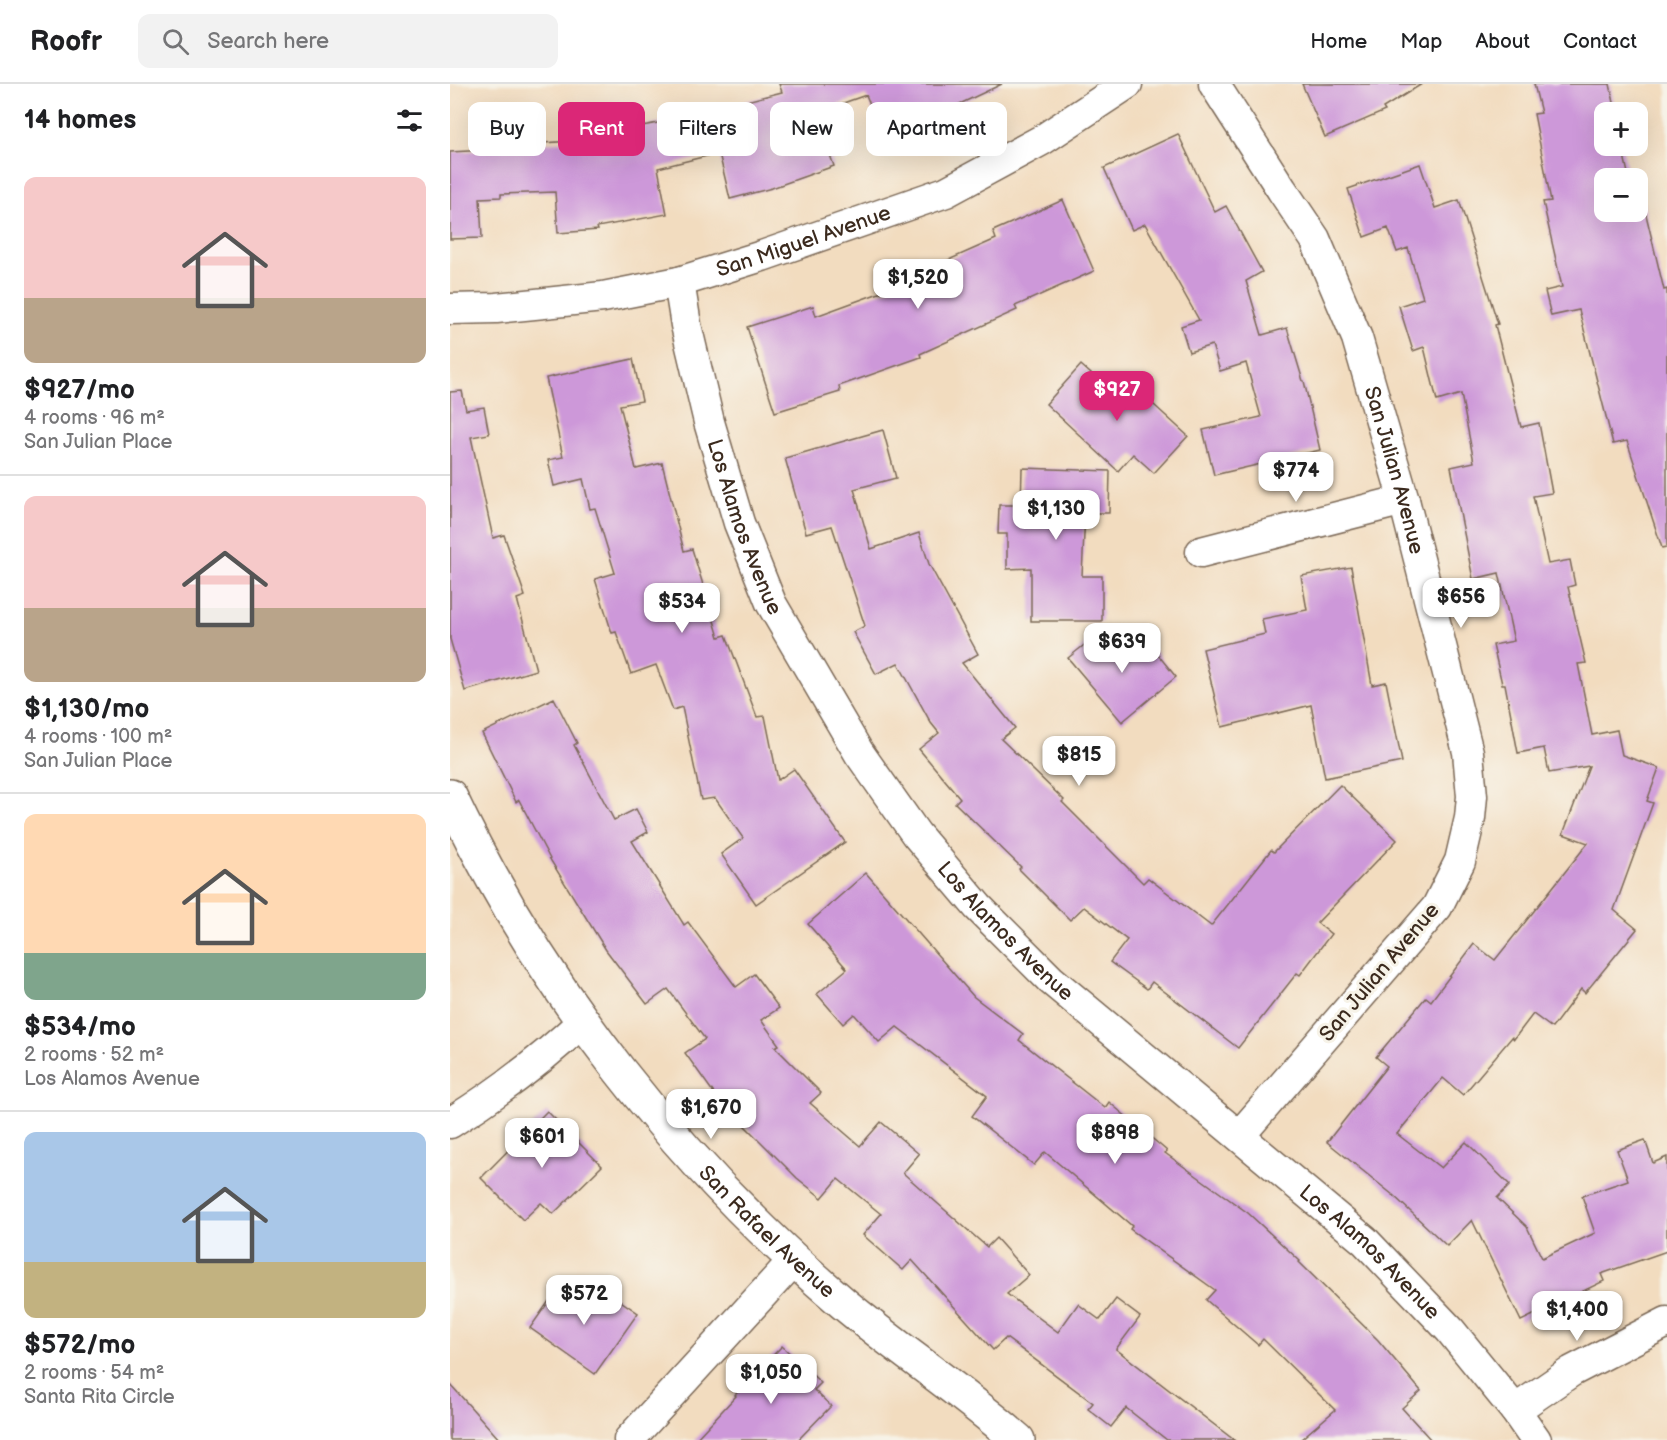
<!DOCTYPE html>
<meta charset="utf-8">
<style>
body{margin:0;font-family:"Balsamiq Sans",sans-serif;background:#f2f2f2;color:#202124;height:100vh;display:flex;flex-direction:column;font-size:22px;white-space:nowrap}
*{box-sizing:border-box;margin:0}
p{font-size:20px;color:#757577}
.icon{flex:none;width:33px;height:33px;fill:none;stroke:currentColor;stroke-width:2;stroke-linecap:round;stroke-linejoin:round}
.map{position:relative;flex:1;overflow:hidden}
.drawer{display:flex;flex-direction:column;background:#fff;width:450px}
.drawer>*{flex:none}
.guide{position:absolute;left:18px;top:18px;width:570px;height:54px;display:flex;gap:12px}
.fabs{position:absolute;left:1144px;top:18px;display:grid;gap:12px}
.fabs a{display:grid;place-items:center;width:54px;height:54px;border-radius:12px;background:#fff;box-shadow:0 6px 24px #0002;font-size:30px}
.price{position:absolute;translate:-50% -51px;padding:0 14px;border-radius:12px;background:#fff;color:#222;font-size:20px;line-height:39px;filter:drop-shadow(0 2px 3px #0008)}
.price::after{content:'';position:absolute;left:50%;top:36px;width:18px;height:14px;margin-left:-9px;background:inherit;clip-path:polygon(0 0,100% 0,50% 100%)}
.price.active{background:#db2777;color:#fff}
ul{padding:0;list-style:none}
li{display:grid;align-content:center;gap:12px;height:318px;padding:0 24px}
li+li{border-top:2px solid #e0e0e0}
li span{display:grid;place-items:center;height:186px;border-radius:12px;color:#555}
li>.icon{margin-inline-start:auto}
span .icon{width:108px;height:108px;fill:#fffc;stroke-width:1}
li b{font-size:26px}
h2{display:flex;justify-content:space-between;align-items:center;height:72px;padding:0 24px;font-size:26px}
.chip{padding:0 21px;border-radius:12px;background:#fff;box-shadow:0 6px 24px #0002;font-size:21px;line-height:54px}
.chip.active{background:#db2777;color:#fff}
header{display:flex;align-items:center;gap:36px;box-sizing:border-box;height:84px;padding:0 30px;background:#fff;border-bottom:2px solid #e0e0e0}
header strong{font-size:28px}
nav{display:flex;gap:33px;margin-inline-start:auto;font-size:21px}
.search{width:420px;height:54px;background:#f2f2f2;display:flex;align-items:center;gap:15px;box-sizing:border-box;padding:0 21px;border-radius:12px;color:#757577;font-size:22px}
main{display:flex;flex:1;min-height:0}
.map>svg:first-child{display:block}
.building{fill:#cd98d9}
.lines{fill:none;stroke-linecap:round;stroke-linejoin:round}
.minor-casing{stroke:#7b6856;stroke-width:33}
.tertiary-casing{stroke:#7b6856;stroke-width:36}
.minor{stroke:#fff;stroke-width:30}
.tertiary{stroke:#fff;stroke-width:33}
.labels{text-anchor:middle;stroke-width:6;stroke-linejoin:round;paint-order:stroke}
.street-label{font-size:21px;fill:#3b2a1e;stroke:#f7f3e8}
</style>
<header>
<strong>Roofr</strong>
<div class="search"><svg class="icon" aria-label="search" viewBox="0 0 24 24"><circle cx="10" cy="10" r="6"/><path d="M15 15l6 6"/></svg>Search here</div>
<nav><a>Home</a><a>Map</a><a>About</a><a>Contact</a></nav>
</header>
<main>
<section class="drawer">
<h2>14 homes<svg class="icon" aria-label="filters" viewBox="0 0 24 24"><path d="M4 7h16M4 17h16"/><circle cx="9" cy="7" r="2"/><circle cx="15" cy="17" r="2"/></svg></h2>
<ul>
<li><span style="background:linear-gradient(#f6c9c9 65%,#b9a48a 0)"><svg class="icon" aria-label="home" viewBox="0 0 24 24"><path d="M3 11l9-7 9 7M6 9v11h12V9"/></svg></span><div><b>$927/mo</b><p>4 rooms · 96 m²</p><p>San Julian Place</p></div></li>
<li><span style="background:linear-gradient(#f6c9c9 60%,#b9a48a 0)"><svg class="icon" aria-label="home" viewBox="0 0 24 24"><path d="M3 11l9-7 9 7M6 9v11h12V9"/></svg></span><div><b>$1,130/mo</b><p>4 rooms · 100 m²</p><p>San Julian Place</p></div></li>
<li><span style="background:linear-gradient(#ffd9b3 75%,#7fa58c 0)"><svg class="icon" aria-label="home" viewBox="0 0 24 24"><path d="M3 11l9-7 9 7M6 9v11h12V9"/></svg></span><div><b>$534/mo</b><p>2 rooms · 52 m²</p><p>Los Alamos Avenue</p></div></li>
<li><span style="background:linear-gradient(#a9c7e8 70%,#c2b280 0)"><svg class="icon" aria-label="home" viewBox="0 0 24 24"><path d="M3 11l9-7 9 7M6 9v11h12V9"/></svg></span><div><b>$572/mo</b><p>2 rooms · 54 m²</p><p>Santa Rita Circle</p></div></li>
</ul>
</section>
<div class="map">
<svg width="1217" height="1356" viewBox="0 0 1217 1356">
<rect width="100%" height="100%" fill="#f7f3e8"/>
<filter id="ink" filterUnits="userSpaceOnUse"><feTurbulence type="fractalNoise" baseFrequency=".0167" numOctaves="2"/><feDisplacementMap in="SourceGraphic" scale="12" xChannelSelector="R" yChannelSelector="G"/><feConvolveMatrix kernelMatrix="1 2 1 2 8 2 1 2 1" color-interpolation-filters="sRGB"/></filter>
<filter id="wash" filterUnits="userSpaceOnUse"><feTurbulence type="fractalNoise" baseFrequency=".008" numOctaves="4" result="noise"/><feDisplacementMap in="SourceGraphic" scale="24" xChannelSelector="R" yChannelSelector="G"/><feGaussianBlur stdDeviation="1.35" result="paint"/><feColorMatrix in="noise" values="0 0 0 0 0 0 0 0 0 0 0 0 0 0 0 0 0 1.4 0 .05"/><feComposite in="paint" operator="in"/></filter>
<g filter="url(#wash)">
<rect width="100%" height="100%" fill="#f2dcbf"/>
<g id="blocks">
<!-- building -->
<g class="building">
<polygon points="329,0 552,0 484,32 485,34 435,56 416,11 365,29 384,82 322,104 280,115 269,69 208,84 217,130 147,143 148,146 108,149 105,108 51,110 51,113 30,114 32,154 0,155 0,68 78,64 78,60 152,55 151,50 218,37 332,8"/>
<polygon points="852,0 972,0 933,24 935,27 875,53"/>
<polygon points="1084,0 1160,0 1166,28 1155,28 1155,62 1172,62 1179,94 1155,94 1155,128 1188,128 1188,97 1214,206 1217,205 1217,463 1212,464 1177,357 1163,360 1129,226 1101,232 1095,207 1112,203 1093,118 1101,117 1084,30 1091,29"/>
<polygon points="728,50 765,128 776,122 812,188 796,197 812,251 837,244 853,297 854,297 870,366 764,391 753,346 811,333 796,279 770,287 762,261 739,268 731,242 749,236 695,140 682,146 654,84"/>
<polygon points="970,80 985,124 1009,116 1048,240 1045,241 1071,343 1089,339 1102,409 1083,412 1098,480 1120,476 1125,501 1118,503 1136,579 1128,580 1142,651 1167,646 1172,671 1209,684 1197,717 1203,719 1164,826 1187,845 1135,909 1131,905 1102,944 1083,930 1064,955 1062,953 1013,1011 993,994 947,1050 991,1084 1016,1058 1060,1101 1047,1114 1077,1143 1092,1174 1145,1149 1132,1112 1178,1096 1167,1066 1195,1056 1203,1079 1217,1073 1217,1167 1151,1190 1154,1197 1071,1237 1022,1136 997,1162 943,1111 877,1058 937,982 926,973 976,913 981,917 1024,860 1045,876 1138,759 1113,750 1139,682 1099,689 1094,664 1068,669 1055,600 1052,600 1043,561 1064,557 1049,489 1023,495 1001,383 1024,378 1011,310 987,317 974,263 963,267 949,222 973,214 958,164 947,168 938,144 914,153 898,105"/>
<polygon points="613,116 644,187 565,222 567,226 470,270 471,273 389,302 390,308 325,328 297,243 363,222 366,232 462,197 460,193 546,155 543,147"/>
<polygon points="183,275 192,317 170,321 186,385 212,379 234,467 242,465 269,553 276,551 307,633 315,632 328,696 344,685 395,758 306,820 271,770 293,754 265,714 251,716 232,623 223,626 206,581 181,590 166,548 162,549 145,495 165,489 145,424 140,425 133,395 104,402 98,376 113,373 96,294"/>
<polygon points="631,281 668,314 681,300 738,352 704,389 683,370 668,387 596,320"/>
<polygon points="12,307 16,326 34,323 39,350 21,353 43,454 54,451 75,512 67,515 86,586 15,607 0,555 0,308"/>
<polygon points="433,346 446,394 404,405 421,465 469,449 479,480 528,570 512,579 565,644 551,655 614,716 612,718 693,799 698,794 761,842 821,766 824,768 890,701 947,756 867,839 881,850 850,891 847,889 788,964 702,898 697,905 660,878 677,856 634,823 620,836 569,785 571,783 505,719 510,714 469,665 489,649 481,639 448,579 426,590 403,548 415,542 382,442 356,449 335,374"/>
<polygon points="572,384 660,387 659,429 635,429 632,492 652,492 652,537 581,537 581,484 557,485 557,450 548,450 549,421 571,421"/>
<polygon points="901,483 922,601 936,598 952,678 875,694 861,621 772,643 753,565 815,550 812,535 857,526 851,492"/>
<polygon points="653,546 676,573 696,556 726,593 672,638 618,574"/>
<polygon points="104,614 127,659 124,661 164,736 186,725 198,748 182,757 234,841 238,838 286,903 304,890 329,924 311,936 329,961 325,963 371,1009 360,1019 410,1062 431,1038 469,1070 453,1089 537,1163 546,1154 579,1191 557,1210 608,1248 628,1220 650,1236 666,1215 690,1233 666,1265 784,1356 717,1356 676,1324 661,1343 638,1325 643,1319 556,1254 543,1266 462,1176 453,1186 413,1151 431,1130 388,1095 372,1114 347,1094 268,1015 235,969 255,955 218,905 197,920 156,866 101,777 69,716 66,718 32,649"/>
<polygon points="416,789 524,913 573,950 569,956 655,1024 659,1018 717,1067 715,1069 798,1129 850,1177 849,1178 928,1256 971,1307 952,1324 981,1356 850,1356 885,1326 813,1255 808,1261 756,1216 765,1206 680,1145 682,1142 595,1068 584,1081 522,1032 537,1012 447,943 429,958 404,930 393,940 367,910 397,885 358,840"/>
<polygon points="97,1027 152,1082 103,1130 91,1119 73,1136 31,1094"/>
<polygon points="111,1200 141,1221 153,1205 188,1229 145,1290 80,1244"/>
<polygon points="332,1262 371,1299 364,1306 381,1322 348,1356 245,1356 286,1312 285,1311"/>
<polygon points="0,1300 50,1356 0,1356"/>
</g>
</g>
</g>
<g filter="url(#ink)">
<use href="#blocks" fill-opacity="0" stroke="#7b6856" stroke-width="1.5"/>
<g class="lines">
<!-- minor casing -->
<g class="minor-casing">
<g id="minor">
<path id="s1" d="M 764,0 L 832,106 L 865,155 L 907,254 L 954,416 L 1018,668 L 1022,712 L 1020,734 L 1010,777 L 987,823 L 790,1051"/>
<path id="s2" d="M 229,198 L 236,241 L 259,338 L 289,439 L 321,519 L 409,669 L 466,750 L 528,823 L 601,896 L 915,1157 L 1000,1246 L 1065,1326 L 1086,1356"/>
<path id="s3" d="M 0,225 L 46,224 L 153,213 L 229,198 L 312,172 L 496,108 L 592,56 L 677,0"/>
<polyline points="751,468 954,416"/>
<path d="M 0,1039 C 48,1009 91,977 132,938"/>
<polyline points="1065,1326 1122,1287 1217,1238"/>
<polyline points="179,1356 344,1176"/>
</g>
</g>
<!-- tertiary casing -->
<g class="tertiary-casing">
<g id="tertiary">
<path id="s4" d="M 0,712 C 93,908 228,1079 393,1219 C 450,1267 512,1307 568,1356"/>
</g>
</g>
<!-- minor -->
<use href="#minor" class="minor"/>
<!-- tertiary -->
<use href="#tertiary" class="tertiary"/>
</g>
</g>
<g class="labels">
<!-- street labels -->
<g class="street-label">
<text dy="7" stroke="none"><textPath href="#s3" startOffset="362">San Miguel Avenue</textPath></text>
<text dy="7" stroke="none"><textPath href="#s1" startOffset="430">San Julian Avenue</textPath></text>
<text dy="7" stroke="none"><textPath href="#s2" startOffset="254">Los Alamos Avenue</textPath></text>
<text dy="7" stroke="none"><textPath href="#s2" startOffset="740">Los Alamos Avenue</textPath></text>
<text transform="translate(929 888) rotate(-50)" y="7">San Julian Avenue</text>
<text dy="7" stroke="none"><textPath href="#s4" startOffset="542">San Rafael Avenue</textPath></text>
<text dy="7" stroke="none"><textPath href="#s2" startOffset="1226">Los Alamos Avenue</textPath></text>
</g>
</g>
</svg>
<div class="fabs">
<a>+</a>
<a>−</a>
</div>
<b class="price" style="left:468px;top:226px">$1,520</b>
<b class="price active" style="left:667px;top:338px">$927</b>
<b class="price" style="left:846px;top:419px">$774</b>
<b class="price" style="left:606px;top:457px">$1,130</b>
<b class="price" style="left:1011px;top:545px">$656</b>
<b class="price" style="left:232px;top:550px">$534</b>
<b class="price" style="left:672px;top:590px">$639</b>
<b class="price" style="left:629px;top:703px">$815</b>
<b class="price" style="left:261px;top:1056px">$1,670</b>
<b class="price" style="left:665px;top:1081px">$898</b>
<b class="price" style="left:92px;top:1085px">$601</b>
<b class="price" style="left:134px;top:1242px">$572</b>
<b class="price" style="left:1127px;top:1258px">$1,400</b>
<b class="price" style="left:321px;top:1321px">$1,050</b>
<div class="guide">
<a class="chip">Buy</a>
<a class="chip active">Rent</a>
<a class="chip">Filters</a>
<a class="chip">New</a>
<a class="chip">Apartment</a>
</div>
</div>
</main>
